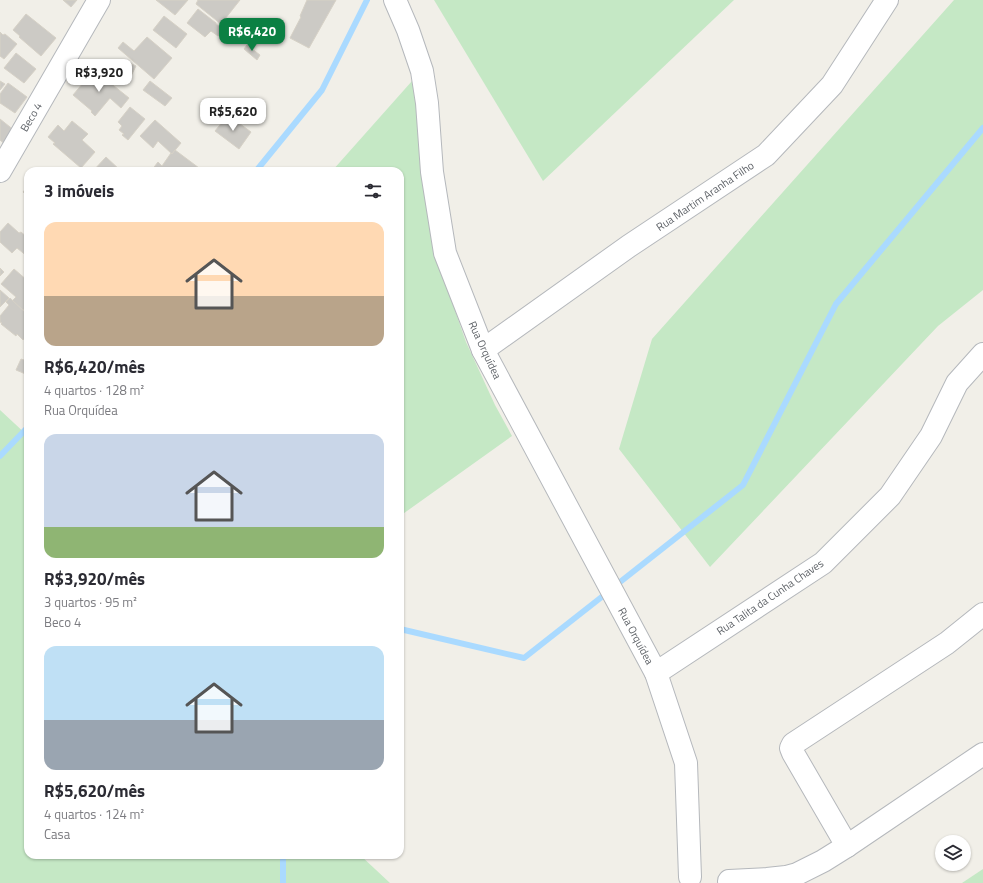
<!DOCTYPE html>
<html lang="pt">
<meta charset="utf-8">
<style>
body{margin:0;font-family:"Titillium Web",sans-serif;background:#f2f2f3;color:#2b2b33;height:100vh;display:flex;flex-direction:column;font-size:15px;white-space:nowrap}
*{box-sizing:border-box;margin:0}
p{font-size:13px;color:#7c7c81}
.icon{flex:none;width:22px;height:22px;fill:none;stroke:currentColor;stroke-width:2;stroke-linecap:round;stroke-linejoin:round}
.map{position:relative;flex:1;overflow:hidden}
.details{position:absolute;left:24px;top:167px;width:380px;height:692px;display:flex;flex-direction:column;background:#fff;border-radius:12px;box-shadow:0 1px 3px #0004}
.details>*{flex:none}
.tools{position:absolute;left:935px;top:835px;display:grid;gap:8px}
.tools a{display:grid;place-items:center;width:36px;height:36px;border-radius:50%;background:#fff;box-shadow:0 1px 3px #0004;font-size:20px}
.price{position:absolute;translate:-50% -34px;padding:0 9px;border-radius:8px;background:#fff;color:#222;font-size:13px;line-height:26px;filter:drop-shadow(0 1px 2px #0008)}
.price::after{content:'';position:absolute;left:50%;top:24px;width:12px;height:9px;margin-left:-6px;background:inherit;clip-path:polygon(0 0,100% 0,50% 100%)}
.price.active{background:#0b8043;color:#fff}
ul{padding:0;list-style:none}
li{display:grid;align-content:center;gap:8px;height:212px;padding:0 20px}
li span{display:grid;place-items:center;height:124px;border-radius:12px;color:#555}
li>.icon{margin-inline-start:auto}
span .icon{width:72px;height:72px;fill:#fffc;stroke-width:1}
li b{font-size:17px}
h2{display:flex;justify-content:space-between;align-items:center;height:48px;padding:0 20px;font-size:17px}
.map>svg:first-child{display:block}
.green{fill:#c5e8c5}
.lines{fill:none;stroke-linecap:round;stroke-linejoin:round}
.stream{stroke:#aadaff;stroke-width:6}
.building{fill:#cccac5;stroke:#d6d1c6}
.minor-casing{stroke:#b5b8bc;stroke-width:24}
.minor{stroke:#fff;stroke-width:22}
.labels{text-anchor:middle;stroke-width:3;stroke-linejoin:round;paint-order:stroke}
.street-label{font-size:11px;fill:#5f6368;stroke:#fff}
</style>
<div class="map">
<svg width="983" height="883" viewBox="0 0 983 883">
<rect width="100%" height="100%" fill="#f1efe8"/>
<!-- green -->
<g class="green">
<polygon points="434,0 734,0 543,181"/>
<polygon points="954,0 983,0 983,290 938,326 710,567 619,449 652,339"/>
<polygon points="412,81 418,86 442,273 466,342 495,405 512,436 400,516 400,171 332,171"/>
<polygon points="0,410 28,436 28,855 360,855 390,883 0,883"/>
<polygon points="983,869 983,883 962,883"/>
</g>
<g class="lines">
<!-- stream -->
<g class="stream">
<polyline points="256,171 322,90 367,0"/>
<polyline points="0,456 28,427"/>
<polyline points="615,586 743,485 836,304 983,128"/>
<polyline points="400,629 524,658 608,592"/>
<polyline points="283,855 283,883"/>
</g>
</g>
<!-- building -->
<g class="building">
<polygon points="63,0 77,0 71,7"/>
<polygon points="156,0 188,0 175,15"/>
<polygon points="198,0 240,0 221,24 196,4"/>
<polygon points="307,0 336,0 309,48 290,38 301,17 300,16"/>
<polygon points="198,9 216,23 216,24 223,29 218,36 211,31 205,37 187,23"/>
<polygon points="26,14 56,38 41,56 19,37 20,36 13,30"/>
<polygon points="164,16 187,34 176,48 153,30"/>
<polygon points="0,32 3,35 5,34 17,44 4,59 0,56"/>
<polygon points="147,37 172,58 154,79 118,48 123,42 134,51"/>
<polygon points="247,45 260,55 257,60 244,49"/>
<polygon points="16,53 36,69 24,83 4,68"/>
<polygon points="124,60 136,66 128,82 125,80 127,76 118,72"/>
<polygon points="94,70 129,98 121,108 110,98 95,116 91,112 92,111 73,95"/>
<polygon points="0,81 5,84 0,90"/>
<polygon points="150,81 172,98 165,106 143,90"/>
<polygon points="8,83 27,97 15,113 0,103 0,94"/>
<polygon points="130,107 145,119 128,140 122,135 124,134 119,130 122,126 118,122"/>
<polygon points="228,115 251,132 239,149 215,131"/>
<polygon points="0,119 15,131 7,146 0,140"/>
<polygon points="155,120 181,143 172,154 158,141 153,148 140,136"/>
<polygon points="72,121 88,134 82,140 95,152 81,168 53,144 55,143 48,137 58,125 64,131"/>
<polygon points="175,150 203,171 151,171 158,162 162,166 171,153 172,154"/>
<polygon points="106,157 121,171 93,171"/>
<polygon points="28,186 28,196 23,192"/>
<polygon points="8,223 19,233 21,232 28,238 28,257 17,248 12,253 0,242 0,232"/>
<polygon points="0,268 4,272 0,276"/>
<polygon points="14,269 28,281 28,305 23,310 12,301 16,297 1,284"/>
<polygon points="0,290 9,298 0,307"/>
<polygon points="10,298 28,315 28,334 23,340 17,334 16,336 1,324 2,323 0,322 0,316 9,305 6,302"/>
<polygon points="21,359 27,361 28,363 28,375 16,370"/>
</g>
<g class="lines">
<!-- minor casing -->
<g class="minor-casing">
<g id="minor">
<polyline points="395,0 408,30 422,71 427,103 432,172 445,253 483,350 656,673 686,763 690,877"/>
<polyline points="0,171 99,0"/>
<polyline points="483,350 629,246 766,155 832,85 887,0"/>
<polyline points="656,673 823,563 890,496 931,436 957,383 983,354"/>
<polyline points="847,846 793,753 791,748 793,744 947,643 983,614"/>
<polyline points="729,881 767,879 786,877 797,874 823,861 847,846 983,754"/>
</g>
</g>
<!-- minor -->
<use href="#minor" class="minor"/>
</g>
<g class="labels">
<!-- street labels -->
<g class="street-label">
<text transform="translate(31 117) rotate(-60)" y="4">Beco 4</text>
<text transform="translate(705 196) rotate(-34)" y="4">Rua Martim Aranha Filho</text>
<text transform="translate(485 350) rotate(65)" y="4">Rua Orquídea</text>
<text transform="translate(770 597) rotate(-34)" y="4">Rua Talita da Cunha Chaves</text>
<text transform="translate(636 636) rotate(62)" y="4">Rua Orquídea</text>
</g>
</g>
</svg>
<div class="tools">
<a><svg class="icon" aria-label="layers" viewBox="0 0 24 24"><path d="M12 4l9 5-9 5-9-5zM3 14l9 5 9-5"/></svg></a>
</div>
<b class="price active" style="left:252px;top:52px">R$6,420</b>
<b class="price" style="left:99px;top:93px">R$3,920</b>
<b class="price" style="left:233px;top:132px">R$5,620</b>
<section class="details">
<h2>3 imóveis<svg class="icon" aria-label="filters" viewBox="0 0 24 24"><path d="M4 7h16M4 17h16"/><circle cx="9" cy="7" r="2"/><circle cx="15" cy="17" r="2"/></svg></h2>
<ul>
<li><span style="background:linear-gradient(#ffd9b3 60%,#b9a48a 0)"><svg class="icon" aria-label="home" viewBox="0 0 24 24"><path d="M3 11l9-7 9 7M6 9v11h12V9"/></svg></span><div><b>R$6,420/mês</b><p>4 quartos · 128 m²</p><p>Rua Orquídea</p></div></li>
<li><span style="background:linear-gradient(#c9d6e8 75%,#8fb573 0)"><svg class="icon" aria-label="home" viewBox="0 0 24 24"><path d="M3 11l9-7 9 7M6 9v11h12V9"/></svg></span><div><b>R$3,920/mês</b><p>3 quartos · 95 m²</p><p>Beco 4</p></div></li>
<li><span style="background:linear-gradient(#bfe0f5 60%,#9aa5b1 0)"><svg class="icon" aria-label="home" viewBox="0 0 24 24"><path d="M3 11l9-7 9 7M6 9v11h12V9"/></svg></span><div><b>R$5,620/mês</b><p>4 quartos · 124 m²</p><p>Casa</p></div></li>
</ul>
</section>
</div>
